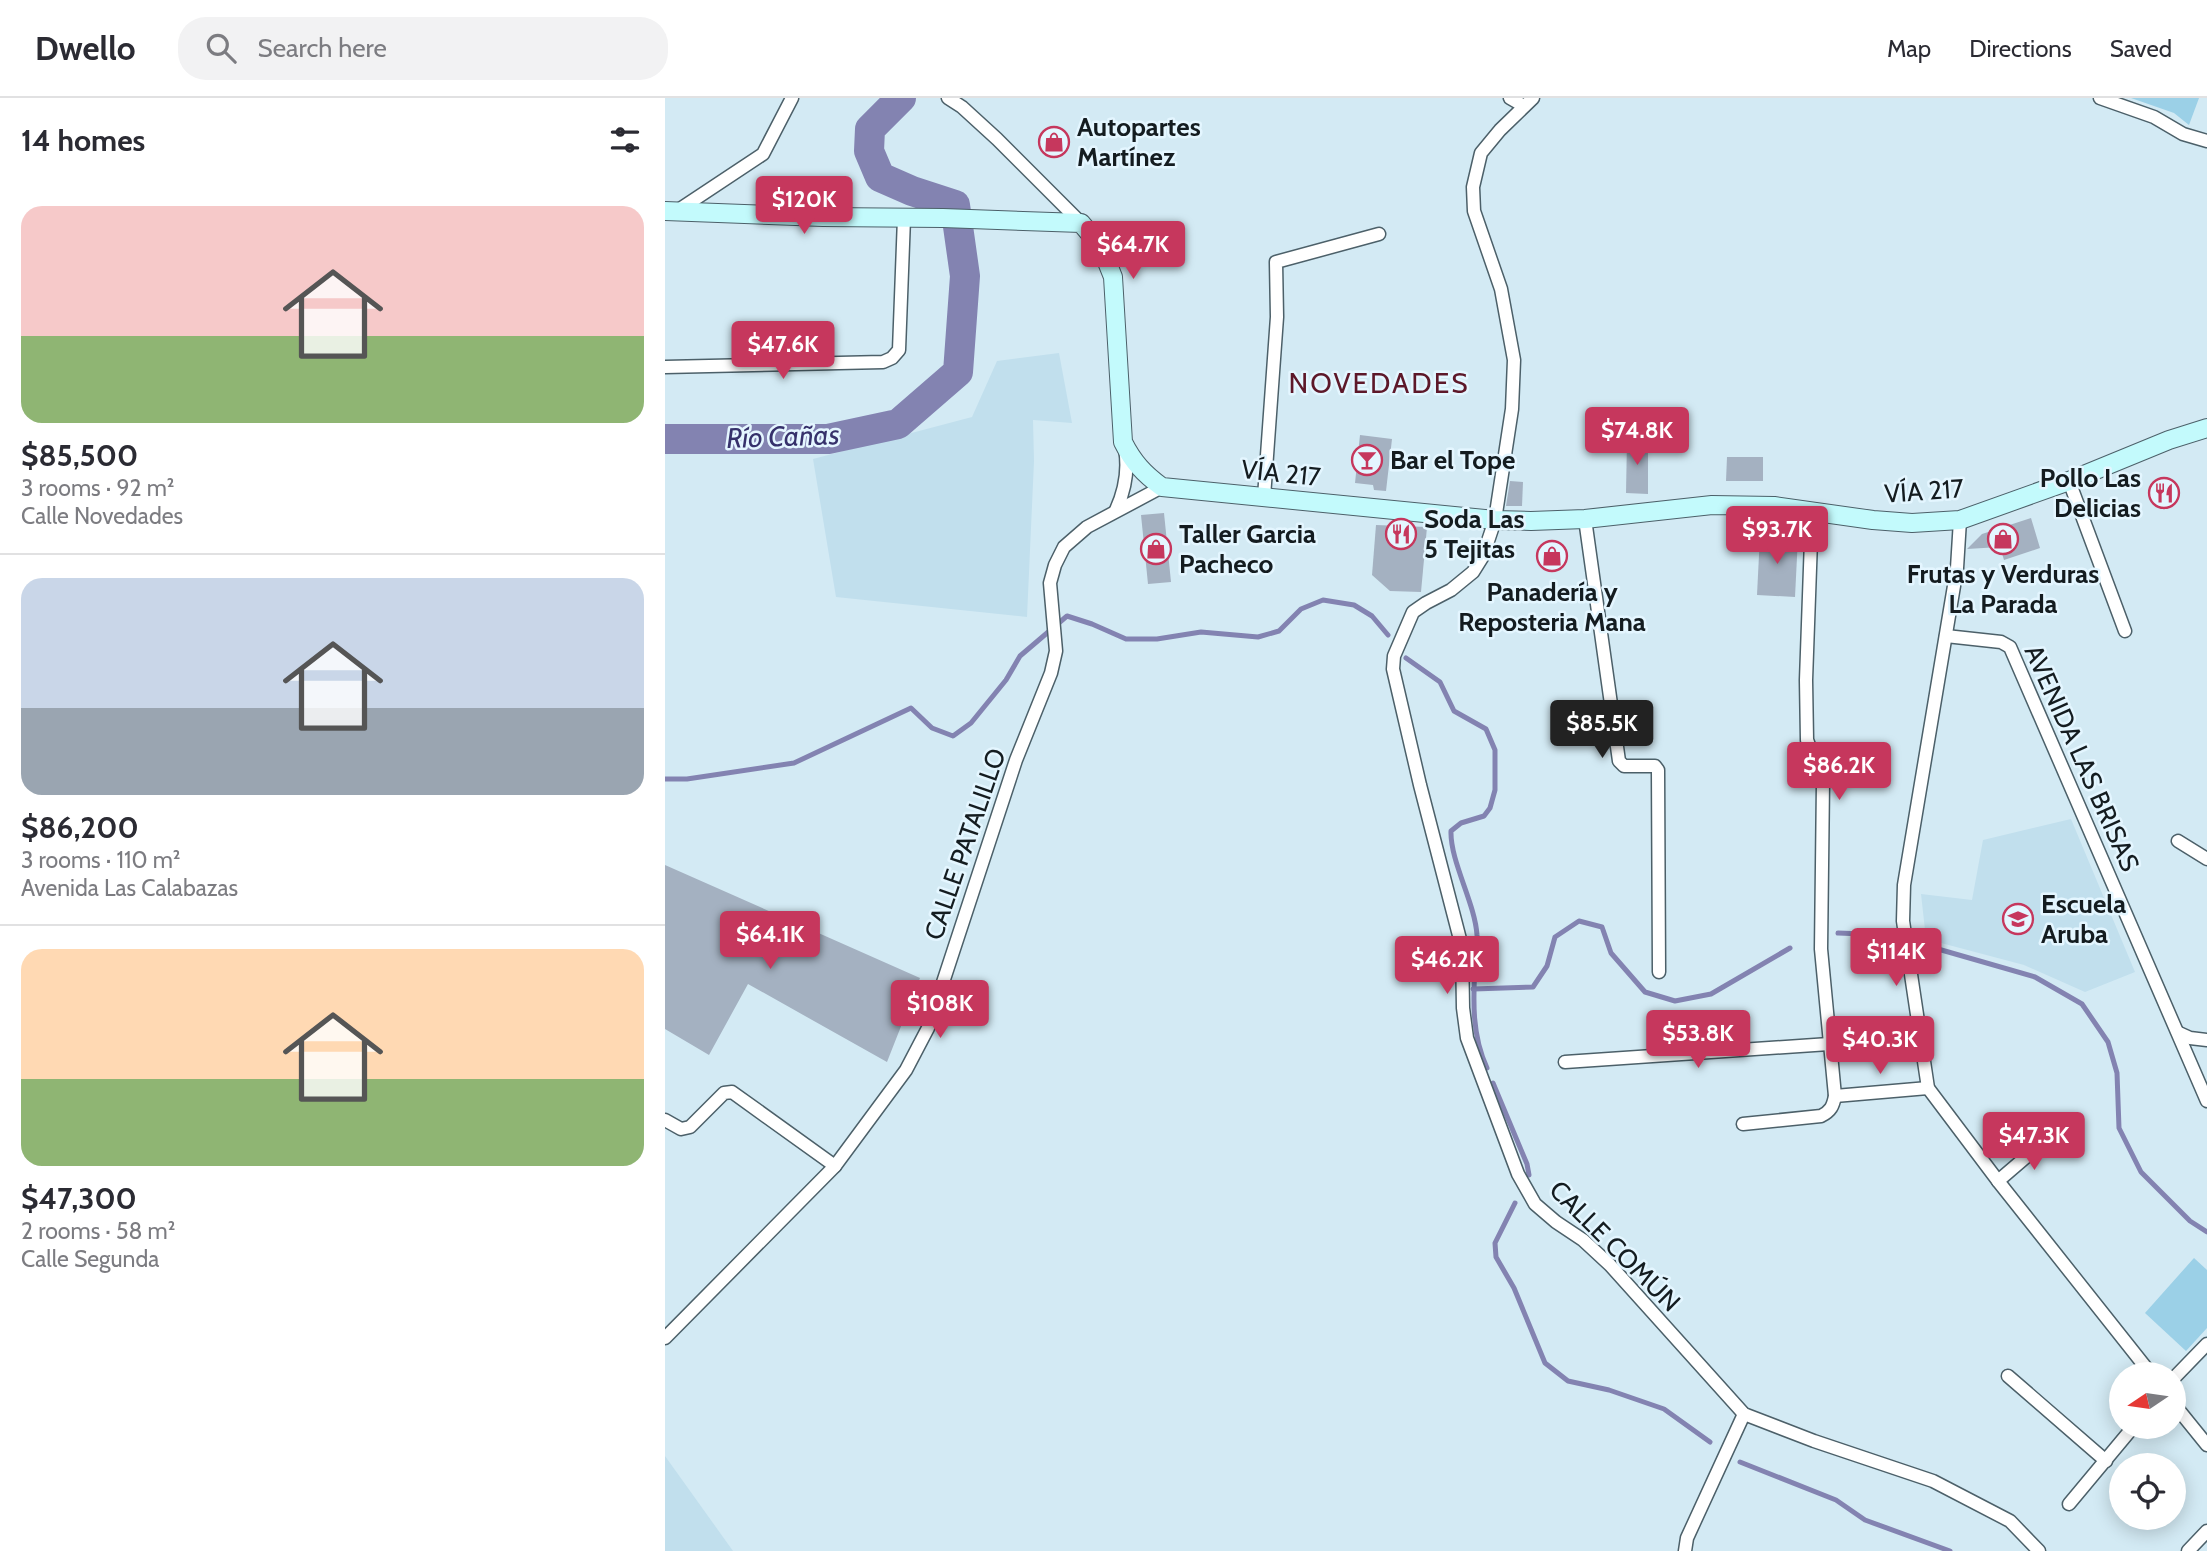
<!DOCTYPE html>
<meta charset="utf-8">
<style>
body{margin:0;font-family:Cabin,sans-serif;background:#f2f2f3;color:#2b2b33;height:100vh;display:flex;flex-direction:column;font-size:26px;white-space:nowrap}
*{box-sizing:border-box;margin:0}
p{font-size:23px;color:#7c7c81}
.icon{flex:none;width:38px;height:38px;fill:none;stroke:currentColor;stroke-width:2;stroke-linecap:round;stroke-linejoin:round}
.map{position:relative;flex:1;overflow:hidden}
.drawer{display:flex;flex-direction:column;background:#fff;width:665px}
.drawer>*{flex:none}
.needle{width:46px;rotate:257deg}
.controls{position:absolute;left:1444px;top:1264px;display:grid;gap:14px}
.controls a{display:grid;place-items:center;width:77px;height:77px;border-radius:50%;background:#fff;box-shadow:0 4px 18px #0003;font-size:35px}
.price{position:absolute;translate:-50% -60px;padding:0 16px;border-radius:7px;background:#c6375d;color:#fff;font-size:23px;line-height:46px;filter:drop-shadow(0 2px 4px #0008)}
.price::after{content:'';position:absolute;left:50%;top:42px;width:21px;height:16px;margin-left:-10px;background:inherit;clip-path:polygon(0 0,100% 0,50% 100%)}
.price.current{background:#222;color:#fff}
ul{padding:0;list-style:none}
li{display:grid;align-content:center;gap:14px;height:371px;padding:0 21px}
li+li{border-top:2px solid #e1e1e2}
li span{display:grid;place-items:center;height:217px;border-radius:21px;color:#555}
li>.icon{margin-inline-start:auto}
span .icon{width:126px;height:126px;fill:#fffc;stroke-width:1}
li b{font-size:30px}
h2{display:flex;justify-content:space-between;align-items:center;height:84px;padding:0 21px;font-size:30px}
header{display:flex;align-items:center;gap:42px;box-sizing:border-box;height:98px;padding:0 35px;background:#fff;border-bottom:2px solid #e1e1e2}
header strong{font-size:33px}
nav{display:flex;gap:38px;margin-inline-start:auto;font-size:24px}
.search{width:490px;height:63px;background:#f2f2f3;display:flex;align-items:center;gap:18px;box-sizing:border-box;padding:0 24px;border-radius:28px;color:#7c7c81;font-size:26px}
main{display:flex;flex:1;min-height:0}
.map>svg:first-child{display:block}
.built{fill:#c1dfed}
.green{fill:#9bd0e7}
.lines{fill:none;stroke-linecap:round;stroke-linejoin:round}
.stream{stroke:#8383b1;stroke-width:5}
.river{stroke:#8383b1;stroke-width:30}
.building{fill:#a4b1c1}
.minor-casing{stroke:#4c6069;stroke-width:15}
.secondary-casing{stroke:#4c6069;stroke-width:20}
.minor{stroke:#fff;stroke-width:12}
.secondary{stroke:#c3fafc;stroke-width:18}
.labels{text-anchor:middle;stroke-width:5;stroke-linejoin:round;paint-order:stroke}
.poi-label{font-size:26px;font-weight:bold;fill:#141c20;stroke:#e4f6ff;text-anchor:start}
.street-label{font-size:26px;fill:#141c20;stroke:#e4f6ff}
.neighbourhood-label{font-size:28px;letter-spacing:2px;fill:#5d1829;stroke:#e4f6ff}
.water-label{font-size:28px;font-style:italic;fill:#36316b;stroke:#e4f6ff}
</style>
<header>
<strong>Dwello</strong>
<div class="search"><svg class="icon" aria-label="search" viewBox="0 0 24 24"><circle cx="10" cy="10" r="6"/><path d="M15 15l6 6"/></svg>Search here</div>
<nav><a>Map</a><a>Directions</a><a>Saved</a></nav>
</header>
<main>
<section class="drawer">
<h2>14 homes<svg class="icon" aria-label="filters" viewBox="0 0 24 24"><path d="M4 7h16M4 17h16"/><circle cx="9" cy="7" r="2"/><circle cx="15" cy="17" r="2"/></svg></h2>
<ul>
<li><span style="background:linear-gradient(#f6c9c9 60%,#8fb573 0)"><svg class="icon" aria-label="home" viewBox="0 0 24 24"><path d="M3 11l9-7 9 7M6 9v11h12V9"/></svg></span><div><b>$85,500</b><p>3 rooms · 92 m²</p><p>Calle Novedades</p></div></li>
<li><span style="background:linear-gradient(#c9d6e8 60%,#9aa5b1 0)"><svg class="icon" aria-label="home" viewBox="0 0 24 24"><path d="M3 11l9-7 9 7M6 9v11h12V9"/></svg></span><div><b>$86,200</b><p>3 rooms · 110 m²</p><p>Avenida Las Calabazas</p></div></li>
<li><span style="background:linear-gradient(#ffd9b3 60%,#8fb573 0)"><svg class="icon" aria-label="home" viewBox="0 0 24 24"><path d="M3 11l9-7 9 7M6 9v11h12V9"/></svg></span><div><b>$47,300</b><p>2 rooms · 58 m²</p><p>Calle Segunda</p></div></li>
</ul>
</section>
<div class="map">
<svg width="1542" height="1453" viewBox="0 0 1542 1453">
<rect width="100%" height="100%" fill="#d3eaf4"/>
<!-- built -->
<g class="built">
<polygon points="394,255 407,325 368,322 369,363 362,519 171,499 148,361 307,319 332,263"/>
<polygon points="1406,721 1470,874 1420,894 1359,867 1261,841 1256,796 1307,802 1318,742"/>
<polygon points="0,1358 68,1453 0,1453"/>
</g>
<!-- green -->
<g class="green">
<polygon points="1466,0 1534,0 1524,27 1509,15"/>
<polygon points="1529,1160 1542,1172 1542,1230 1521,1253 1480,1215"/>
</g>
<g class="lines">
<!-- stream -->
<g class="stream">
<path d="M 741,560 L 775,584 L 789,613 L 821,631 L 830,652 L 830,692 L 825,710 L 819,718 L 796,725 L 786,733 C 785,763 810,805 812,837 C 813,847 811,859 810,869 C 808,903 807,938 822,970"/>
<polyline points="0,681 22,681 129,665 246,610 267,630 288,638 306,625 341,582 355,558 402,518 427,526 461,541 492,541 536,534 593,539 614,533 636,511 658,502 689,507 707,518 723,537"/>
<polyline points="1173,835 1225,837 1238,841"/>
<polyline points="1266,849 1370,879 1417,906 1443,944 1452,975 1454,1030 1476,1074 1525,1123 1542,1134"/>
<polyline points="808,891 868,889 882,868 890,839 914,823 937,829 946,855 980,894 1010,903 1046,896 1125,850"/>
<polyline points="828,985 862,1066 864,1077"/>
<polyline points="850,1105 830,1145 831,1159 849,1190 880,1265 903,1283 944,1292 999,1311 1045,1344"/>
<polyline points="1075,1364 1171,1402 1200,1422 1285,1453"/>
</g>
<!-- river -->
<polyline class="river" points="0,341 163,341 233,326 293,274 300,178 290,107 247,93 215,79 204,53 205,31 236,0"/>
</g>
<!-- building -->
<g class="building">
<polygon points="695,337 727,341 721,393 709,392 708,387 690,385"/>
<polygon points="962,342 983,342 983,396 961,395"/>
<polygon points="1062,359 1098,359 1098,383 1061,383"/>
<polygon points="845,383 858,384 857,408 841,408"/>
<polygon points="499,415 506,484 483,486 476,417"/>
<polygon points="1366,420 1375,450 1339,462 1335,449 1302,451 1317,436"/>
<polygon points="711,427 762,429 756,494 725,493 707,477"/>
<polygon points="1095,437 1133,439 1130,499 1092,497"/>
<polygon points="0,767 255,880 222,964 83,886 44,957 0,931"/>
</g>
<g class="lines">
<!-- minor casing -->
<g class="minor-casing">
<g id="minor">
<polyline points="283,0 297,9 332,41 416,125"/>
<polyline points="845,0 859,8"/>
<polyline points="868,0 835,32 816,55 808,89 809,113 836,191 849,262 847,311 830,422 818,458 808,474 786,492 761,505 748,514 729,558 728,571 755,687 797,849 798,910 802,940 853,1076 870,1106 891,1124 918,1142 945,1167 1079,1316 1149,1343 1268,1383 1345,1423 1374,1453"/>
<polyline points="1435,0 1489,19 1518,36 1542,43"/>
<polyline points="12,113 98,56 127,0"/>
<polyline points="0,269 218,264 227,260 234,252 239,120"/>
<polyline points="1404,383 1460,533"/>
<polyline points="599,399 612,219 611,164 714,136"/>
<path d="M 451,412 C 460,392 464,373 460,351"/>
<polyline points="920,421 954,663 959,668 990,668 993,672 994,874"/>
<polyline points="1295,422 1292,470 1239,787 1238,823 1263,990 1333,1083 1486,1276"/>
<polyline points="1281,538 1336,544 1345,549 1542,1003"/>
<polyline points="1513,743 1542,761"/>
<polyline points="1514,935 1525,940 1542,942"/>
<polyline points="900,964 1164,946"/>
<polyline points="1170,998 1263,990"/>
<polyline points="0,1022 16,1031 25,1029 59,995 67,994 170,1068"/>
<path d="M 1078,1026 L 1156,1018 C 1166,1013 1168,1008 1170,998 L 1156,851 L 1158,684 L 1142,642 L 1141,582 L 1147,414"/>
<polyline points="1333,1083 1383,1040"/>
<polyline points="0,1240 170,1068 241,972 263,930 351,662 386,575 391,553 385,485 390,467 399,449 422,429 497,389"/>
<polyline points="1343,1278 1441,1363"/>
<polyline points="1508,1281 1542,1246"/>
<polyline points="1508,1305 1542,1347"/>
<polyline points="1404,1406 1469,1328"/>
<polyline points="1020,1453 1022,1440 1079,1316"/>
<polyline points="1523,1453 1542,1433"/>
</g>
</g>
<!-- secondary casing -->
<g class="secondary-casing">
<path id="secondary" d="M 0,113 L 158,119 L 278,120 L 416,125 L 436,149 L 448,179 L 458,344 C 468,364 479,376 497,389 L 830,422 L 866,423 L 920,421 L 1047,407 L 1109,408 L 1208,422 L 1247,425 L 1295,422 L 1404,383 L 1504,342 L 1542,330"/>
</g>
<!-- minor -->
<use href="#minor" class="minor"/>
<!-- secondary -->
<use href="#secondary" class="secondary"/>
</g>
<!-- icons -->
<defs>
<g id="shop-ring" transform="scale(1.575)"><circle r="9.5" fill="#e4f6ff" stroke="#c6375d" stroke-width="1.5"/><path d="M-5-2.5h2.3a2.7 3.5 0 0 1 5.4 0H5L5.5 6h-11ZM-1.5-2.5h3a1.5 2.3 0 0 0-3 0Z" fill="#c6375d"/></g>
<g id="bar-ring" transform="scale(1.575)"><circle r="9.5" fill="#e4f6ff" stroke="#c6375d" stroke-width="1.5"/><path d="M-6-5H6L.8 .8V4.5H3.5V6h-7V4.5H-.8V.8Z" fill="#c6375d"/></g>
<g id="restaurant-ring" transform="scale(1.575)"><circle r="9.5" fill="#e4f6ff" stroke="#c6375d" stroke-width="1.5"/><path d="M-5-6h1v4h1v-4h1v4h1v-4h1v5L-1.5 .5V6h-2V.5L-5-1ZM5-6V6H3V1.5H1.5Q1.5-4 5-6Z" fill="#c6375d"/></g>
<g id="school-ring" transform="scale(1.575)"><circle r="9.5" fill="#e4f6ff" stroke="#c6375d" stroke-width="1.5"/><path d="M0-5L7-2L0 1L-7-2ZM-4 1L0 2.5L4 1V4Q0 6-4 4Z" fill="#c6375d"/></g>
</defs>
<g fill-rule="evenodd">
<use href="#shop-ring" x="389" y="44"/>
<use href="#bar-ring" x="702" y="362"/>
<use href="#restaurant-ring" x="1499" y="395"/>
<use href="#restaurant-ring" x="736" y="436"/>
<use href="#shop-ring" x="1338" y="441"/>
<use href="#shop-ring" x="491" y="451"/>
<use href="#shop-ring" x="887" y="458"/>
<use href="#school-ring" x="1353" y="821"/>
</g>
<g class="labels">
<!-- poi labels -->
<g class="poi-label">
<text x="412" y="38">Autopartes<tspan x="412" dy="30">Martínez</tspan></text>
<text x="725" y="371">Bar el Tope</text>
<text x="1476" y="389" text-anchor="end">Pollo Las<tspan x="1476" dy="30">Delicias</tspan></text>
<text x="759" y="430">Soda Las<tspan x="759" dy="30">5 Tejitas</tspan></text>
<text x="514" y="445">Taller Garcia<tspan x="514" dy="30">Pacheco</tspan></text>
<text x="1338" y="485" text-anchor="middle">Frutas y Verduras<tspan x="1338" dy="30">La Parada</tspan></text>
<text x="887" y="503" text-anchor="middle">Panadería y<tspan x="887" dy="30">Reposteria Mana</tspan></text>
<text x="1376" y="815">Escuela<tspan x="1376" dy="30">Aruba</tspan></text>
</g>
<!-- street labels -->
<g class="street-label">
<text transform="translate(616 375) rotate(6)" y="9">VÍA 217</text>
<text transform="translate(1259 393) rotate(-4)" y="9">VÍA 217</text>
<text transform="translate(1417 660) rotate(66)" y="9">AVENIDA LAS BRISAS</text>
<text transform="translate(300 746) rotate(-71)" y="9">CALLE PATALILLO</text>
<text transform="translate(950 1148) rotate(45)" y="9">CALLE COMÚN</text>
</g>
<!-- neighbourhood labels -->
<g class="neighbourhood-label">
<text x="714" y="295">NOVEDADES</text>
</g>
<!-- water labels -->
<g class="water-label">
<text transform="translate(118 338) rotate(-2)" y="10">Río Cañas</text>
</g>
</g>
</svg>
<div class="controls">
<a><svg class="needle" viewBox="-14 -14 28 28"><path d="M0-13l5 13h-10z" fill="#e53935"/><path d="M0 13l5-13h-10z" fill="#7c7c81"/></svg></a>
<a><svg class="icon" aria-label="locate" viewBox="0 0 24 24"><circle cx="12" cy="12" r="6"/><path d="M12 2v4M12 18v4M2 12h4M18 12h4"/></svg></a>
</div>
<b class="price" style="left:139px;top:138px">$120K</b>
<b class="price" style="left:468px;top:183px">$64.7K</b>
<b class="price" style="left:118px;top:283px">$47.6K</b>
<b class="price" style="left:972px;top:369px">$74.8K</b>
<b class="price" style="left:1112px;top:468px">$93.7K</b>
<b class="price current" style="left:937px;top:662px">$85.5K</b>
<b class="price" style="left:1174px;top:704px">$86.2K</b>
<b class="price" style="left:105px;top:873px">$64.1K</b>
<b class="price" style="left:1231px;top:890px">$114K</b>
<b class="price" style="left:782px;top:898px">$46.2K</b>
<b class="price" style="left:275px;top:942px">$108K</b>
<b class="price" style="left:1033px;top:972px">$53.8K</b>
<b class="price" style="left:1215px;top:978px">$40.3K</b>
<b class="price" style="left:1369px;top:1074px">$47.3K</b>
</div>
</main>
